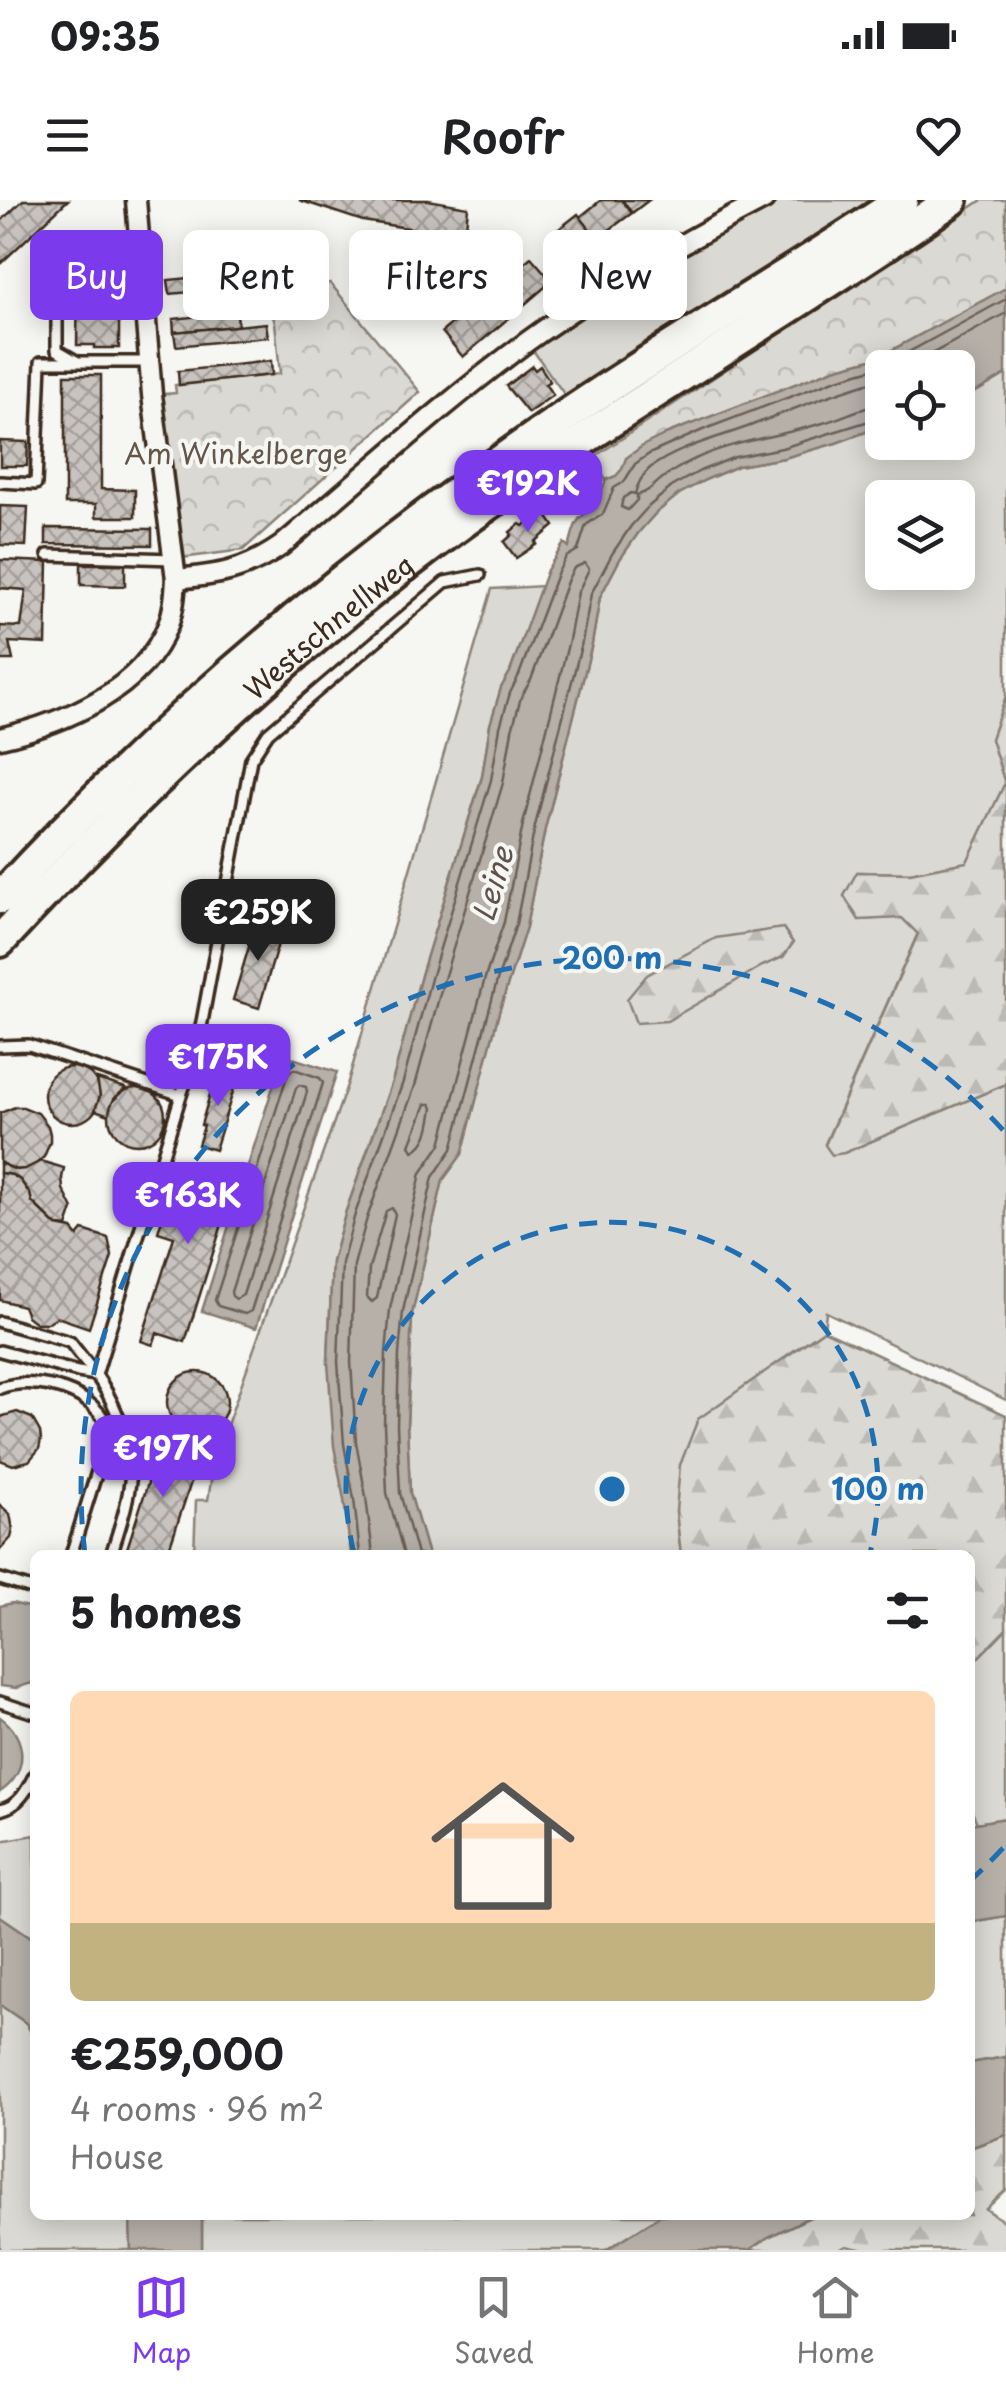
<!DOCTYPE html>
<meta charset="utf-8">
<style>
body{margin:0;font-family:"Playpen Sans",sans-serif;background:#f6f6f6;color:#202124;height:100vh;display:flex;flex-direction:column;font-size:38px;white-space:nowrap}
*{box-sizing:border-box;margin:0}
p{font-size:32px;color:#757577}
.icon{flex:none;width:55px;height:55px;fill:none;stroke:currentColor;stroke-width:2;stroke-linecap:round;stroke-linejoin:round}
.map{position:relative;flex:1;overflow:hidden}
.sheet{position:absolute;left:30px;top:1350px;width:945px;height:670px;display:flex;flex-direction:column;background:#fff;border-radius:15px;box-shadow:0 5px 25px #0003}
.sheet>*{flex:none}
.top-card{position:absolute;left:30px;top:30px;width:948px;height:90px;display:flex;gap:20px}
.tools{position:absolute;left:865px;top:150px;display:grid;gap:20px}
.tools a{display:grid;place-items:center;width:110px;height:110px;border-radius:15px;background:#fff;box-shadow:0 5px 25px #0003;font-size:50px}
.price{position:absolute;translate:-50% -85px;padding:0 22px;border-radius:20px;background:#7c3aed;color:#fff;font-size:32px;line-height:65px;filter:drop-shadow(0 2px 5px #0008)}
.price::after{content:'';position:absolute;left:50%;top:60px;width:30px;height:22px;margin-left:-15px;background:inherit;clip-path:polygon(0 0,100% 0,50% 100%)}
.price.current{background:#222;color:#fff}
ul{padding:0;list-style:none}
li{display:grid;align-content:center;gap:20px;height:530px;padding:0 40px}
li+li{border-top:2px solid #e0e0e0}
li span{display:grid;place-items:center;height:310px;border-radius:15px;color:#555}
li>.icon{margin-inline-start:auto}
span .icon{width:180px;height:180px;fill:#fffc;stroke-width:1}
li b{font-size:42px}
h2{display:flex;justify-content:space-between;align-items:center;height:120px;padding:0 40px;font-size:42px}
.chip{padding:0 35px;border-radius:15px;background:#fff;box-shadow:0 5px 25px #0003;font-size:35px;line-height:90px}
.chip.current{background:#7c3aed;color:#fff}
.status{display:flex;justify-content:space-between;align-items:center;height:70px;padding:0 50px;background:#fff;direction:ltr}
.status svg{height:28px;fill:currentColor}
header{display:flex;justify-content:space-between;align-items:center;height:130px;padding:0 40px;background:#fff;font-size:45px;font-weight:600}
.dock{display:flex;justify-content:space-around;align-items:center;height:140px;border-top:2px solid #e0e0e0;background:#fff;font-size:28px;color:#757577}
.dock a{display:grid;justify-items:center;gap:5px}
.dock .current{color:#7c3aed}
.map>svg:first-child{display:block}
.grass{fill:#dad9d3;stroke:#8a8278;stroke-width:2.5;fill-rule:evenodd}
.forest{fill:url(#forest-firs);stroke:#8a8278;stroke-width:2.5}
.park{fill:url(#park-crowns);stroke:#8a8278;stroke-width:2.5}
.water{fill:#b6b0a9;stroke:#857a71;stroke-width:2.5}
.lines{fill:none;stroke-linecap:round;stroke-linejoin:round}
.shore{stroke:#6c6056;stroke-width:2.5}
.building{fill:url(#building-cross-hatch);stroke:#3b2a1e;stroke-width:2.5}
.service-casing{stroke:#3b2a1e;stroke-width:16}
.minor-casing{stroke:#3b2a1e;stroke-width:25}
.trunk-casing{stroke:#3b2a1e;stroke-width:38}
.service{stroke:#f6f6f2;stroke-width:9}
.minor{stroke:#f6f6f2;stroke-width:18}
.trunk{stroke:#f6f6f2;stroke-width:30}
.ring{fill:none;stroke:#1f6fb2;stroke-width:5;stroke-dasharray:18 12}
.labels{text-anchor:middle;stroke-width:8;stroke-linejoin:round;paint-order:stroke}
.park-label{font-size:28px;fill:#63564b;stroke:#f6f6f2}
.street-label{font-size:28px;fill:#3b2a1e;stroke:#f6f6f2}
.water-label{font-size:30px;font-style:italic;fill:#605248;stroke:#f6f6f2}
.centre{fill:#1f6fb2;stroke:#f6f6f2;stroke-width:5}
.ring-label{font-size:30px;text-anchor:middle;font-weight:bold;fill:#1f6fb2;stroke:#f6f6f2;stroke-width:8;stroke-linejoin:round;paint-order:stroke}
</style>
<div class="status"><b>09:35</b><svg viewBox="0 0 49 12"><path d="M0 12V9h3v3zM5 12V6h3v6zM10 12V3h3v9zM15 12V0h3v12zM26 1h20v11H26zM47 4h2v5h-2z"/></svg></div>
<header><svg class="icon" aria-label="menu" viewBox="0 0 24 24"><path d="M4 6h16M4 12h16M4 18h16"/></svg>Roofr<svg class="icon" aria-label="heart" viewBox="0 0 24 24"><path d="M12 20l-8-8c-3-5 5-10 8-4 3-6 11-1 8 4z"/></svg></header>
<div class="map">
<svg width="1006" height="2050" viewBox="0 0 1006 2050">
<defs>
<pattern id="forest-firs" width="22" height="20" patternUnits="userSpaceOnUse" patternTransform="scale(2.5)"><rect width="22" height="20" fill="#dad9d3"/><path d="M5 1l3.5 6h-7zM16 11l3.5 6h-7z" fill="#bcbab5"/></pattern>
<pattern id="park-crowns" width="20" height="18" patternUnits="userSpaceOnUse" patternTransform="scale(2.5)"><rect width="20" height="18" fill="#dad9d3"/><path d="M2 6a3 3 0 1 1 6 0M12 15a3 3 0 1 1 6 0" fill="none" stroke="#bcbab5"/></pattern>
<pattern id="building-cross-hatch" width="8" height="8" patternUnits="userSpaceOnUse" patternTransform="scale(2.5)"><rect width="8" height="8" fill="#c8c3be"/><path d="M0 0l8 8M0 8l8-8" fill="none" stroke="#a49f9a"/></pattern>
</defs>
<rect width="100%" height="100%" fill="#f6f6f2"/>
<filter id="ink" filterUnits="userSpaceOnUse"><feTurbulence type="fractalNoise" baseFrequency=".01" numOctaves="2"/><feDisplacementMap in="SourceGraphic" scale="20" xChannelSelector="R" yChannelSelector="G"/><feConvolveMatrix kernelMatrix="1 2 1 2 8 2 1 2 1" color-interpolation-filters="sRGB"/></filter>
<g filter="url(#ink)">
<!-- grass -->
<g class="grass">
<polygon points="764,0 886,0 569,201 527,142"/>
<path d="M 1006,174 L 1006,496 L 991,539 L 1005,583 L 967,662 L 910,673 L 858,672 L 844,696 L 859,720 L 902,717 L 918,733 L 825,944 L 844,953 L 1006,884 L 1006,1200 L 826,1112 L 824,1130 L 786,1156 L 676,1311 L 681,1355 L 428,1355 L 410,1293 L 407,1225 L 412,1114 L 443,980 L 462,954 L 499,812 L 526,727 L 545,629 L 592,444 L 600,397 L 620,359 L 639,332 L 655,314 L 679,294 L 705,280 L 738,266 L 784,258 L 836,243 L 882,226 L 882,242 L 958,242 L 958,198 L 979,190 ZM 882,298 L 958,298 L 958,372 L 882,372 ZM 783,728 L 793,743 L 783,757 L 762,766 L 754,733 Z"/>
<polygon points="542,386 510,472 501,488 490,525 482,576 422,772 393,879 346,1011 332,1062 328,1162 351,1355 194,1355 196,1300 208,1300 214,1262 347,885 492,389"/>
<polygon points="1006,1429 1006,1618 977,1623 970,1607 970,1466"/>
<polygon points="35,1635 35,1740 0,1716 0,1641"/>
<polygon points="1006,1716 1006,1857 970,1863 970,1722"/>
<polygon points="0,1805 26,1823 35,1839 35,2015 130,2015 131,2050 0,2050"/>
<polygon points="202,2015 661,2015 606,2050 202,2050"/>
</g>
<!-- forest -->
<g class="forest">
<polygon points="1006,496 1006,884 844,953 832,955 825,945 918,734 902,718 859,720 844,696 857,672 910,673 967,662 1005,583 991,539"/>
<polygon points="783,728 793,743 783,757 762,766 667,821 636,823 627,799 647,775 716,738"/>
<polygon points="824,1130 1006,1215 1006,1429 970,1466 970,1355 681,1355 676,1311 680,1265 698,1219"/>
<polygon points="1006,1935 1006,1990 986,2009 1006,2023 1006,2050 864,2050 846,2046 839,2050 749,2050 768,2037 814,2015 970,2015 970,1948"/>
</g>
<!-- park -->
<g class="park">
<polygon points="982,0 1006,0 1006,88 879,157 834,169 668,233 616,276 606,280 591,259"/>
<polygon points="330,83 420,192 243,350 173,359 152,195 176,193 175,185 280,174 275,122 263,92"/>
</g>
<!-- water -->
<g class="water">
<path d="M 1006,88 L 1006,174 L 979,190 L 958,198 L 958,168 L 882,168 L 882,226 L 836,243 L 784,258 L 738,266 L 705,280 L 679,294 L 655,314 L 639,332 L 620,359 L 600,397 L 592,444 L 545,629 L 526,727 L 499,812 L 462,954 L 443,980 L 412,1114 L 407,1225 L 410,1293 L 428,1355 L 351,1355 L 344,1300 L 334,1246 L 328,1162 L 332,1062 L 346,1011 L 393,879 L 422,772 L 482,577 L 490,525 L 501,488 L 510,472 L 547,370 L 564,343 L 569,347 C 575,326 574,318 595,308 L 606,280 L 616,276 L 622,269 L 626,258 L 644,245 L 668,233 L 834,169 L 879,157 Z"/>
<polygon points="283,855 337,872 256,1128 202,1111"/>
<polygon points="12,1403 35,1409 35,1482 16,1488 0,1486 0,1406"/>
<path d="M 0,1517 C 28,1537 29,1573 0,1592 Z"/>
<polygon points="1006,1618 1006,1716 970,1722 970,1624"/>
<polygon points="0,1716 35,1740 35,1839 26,1823 0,1805"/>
<polygon points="1006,1857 1006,1935 970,1948 970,1863"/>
<polygon points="130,2015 202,2015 202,2050 131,2050"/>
<polygon points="661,2015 814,2015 768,2037 749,2050 606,2050"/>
</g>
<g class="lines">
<!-- shore -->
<g class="shore">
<polyline points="906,168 1006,113"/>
<path d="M 882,179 C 837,191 794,209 750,226 C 718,238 678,247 650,268 C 643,274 637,285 635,294 L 631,293 L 623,298 L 621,307 L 628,310 L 637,300 L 637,295 C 649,293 657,281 668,274 C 677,269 686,263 695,259 C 736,240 781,236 823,223 C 843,218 862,206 882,205"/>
<polygon points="294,869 320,878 323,883 251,1111 245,1114 218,1106 215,1100 288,873"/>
<polygon points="299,885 306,887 307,892 243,1095 236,1099 232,1096 231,1092 296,888"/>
<path d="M 426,904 L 431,904 L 433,908 C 430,924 429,944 413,951 L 410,945 Z"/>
<polygon points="392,1008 395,1014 377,1098 372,1102 367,1097 369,1068 386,1011"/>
<polyline points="360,1355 354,1299 344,1244 338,1162 342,1063 355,1014 403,882 432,775 491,580 500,527 510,493 519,475 557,374 566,357 578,350 586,325 603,314 614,288 624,282 635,264 649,254 705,229 837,179 883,166 1006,99"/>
<polyline points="373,1355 366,1297 356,1242 351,1162 354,1065 367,1018 415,886 444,779 503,583 512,530 521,497 531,480 568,379 574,368 585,363 589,369 578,392 569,440 523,624 504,722 485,778 441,944 421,973 390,1109 386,1153 384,1224 387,1293 404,1355"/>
<polyline points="417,1355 400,1293 397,1225 399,1154 403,1111 433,977 452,949 497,781 516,724 535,626 582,442 591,394 612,354 631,326 648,307 674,285 700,271 735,257 782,248 882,217"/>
</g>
</g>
<!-- building -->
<g class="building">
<polygon points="23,0 68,0 0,64 0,22"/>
<polygon points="299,0 428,0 468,7 465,37 363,21"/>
<polygon points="601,0 622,0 632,13 597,39 580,17"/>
<polygon points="622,0 649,0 632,13"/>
<polygon points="578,14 600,42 572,64 556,47 558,46 550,36"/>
<polygon points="531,57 552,81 463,157 442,132"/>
<polygon points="78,69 119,69 119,148 94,148 94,145 77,145"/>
<polygon points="232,74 234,88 170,94 168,80"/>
<polygon points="237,112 238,126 174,132 173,119"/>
<polygon points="266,123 268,137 176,146 174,132"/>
<polygon points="271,161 272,175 179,185 178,171"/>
<polygon points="532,166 535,170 540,166 550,181 545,184 553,195 528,213 506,186"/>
<polygon points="65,175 101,175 101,289 135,290 135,317 96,317 96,304 65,304"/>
<polygon points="0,241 28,242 27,266 0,266"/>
<polygon points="0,306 28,307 26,346 0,345"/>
<polygon points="544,311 554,326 535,342 537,344 516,358 504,342 512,335 510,332 520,324 523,326"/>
<polygon points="46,328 152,329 152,345 46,344"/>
<polygon points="0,360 48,362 46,444 9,442 13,460 0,460 0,426 21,427 26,390 0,388"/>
<polygon points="81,364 125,364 125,386 81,385"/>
<polygon points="257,720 283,727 259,808 233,800"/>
<polygon points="239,843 253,847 248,862 234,857"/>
<circle cx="72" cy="895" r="28"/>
<polygon points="225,868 239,872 215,950 198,945 204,926 201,925 213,884 220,886"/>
<polygon points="97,879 126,888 114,899 109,915 95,910 100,896"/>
<circle cx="137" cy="916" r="28"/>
<polygon points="15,907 23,907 38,913 48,926 50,934 50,942 44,957 34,966 25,969 16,970 0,963 0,913"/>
<polygon points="41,961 64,968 62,978 63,989 73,1009 67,1027 57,1026 32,1002 30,994 20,980 12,975 0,973 0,963 16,970 25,969"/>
<polygon points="180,961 226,977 229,967 235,968 232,978 236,980 185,1142 157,1133 153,1145 141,1141 174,1037 158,1032"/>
<polygon points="0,973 12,975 20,980 30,994 32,1002 57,1026 72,1029 78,1036 83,1030 108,1038 112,1056 89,1128 57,1117 47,1123 36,1123 27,1116 23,1106 0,1100"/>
<circle cx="197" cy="1202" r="30"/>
<polygon points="17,1212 32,1218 40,1232 41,1240 39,1249 29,1261 13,1265 0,1260 0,1217"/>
<polygon points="162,1239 201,1252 167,1355 125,1355"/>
<polygon points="0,1305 10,1314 13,1330 11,1338 0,1350"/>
</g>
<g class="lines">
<!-- service casing -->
<g class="service-casing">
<g id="service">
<polyline points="57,67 57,150 76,161"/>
<polyline points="0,282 36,284 41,162 149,162"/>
<polyline points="48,355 173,359"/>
<polyline points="0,846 29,845 181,895"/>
<polyline points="0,1122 70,1142 96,1175"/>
<path d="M 0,1151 L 78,1172 L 96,1175 C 111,1196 129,1236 131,1262 C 132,1293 120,1326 111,1355"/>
<polyline points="96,1175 181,895 196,854 251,559 268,533 445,382 480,375"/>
<path d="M 0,1188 C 36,1175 100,1191 109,1233 L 71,1355"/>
<polyline points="0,1379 35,1390"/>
<polyline points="0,1502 31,1512"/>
<path d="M 0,1610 C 19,1606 27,1590 35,1574"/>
</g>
</g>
<!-- minor casing -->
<g class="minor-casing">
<g id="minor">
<polyline points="136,0 152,195 176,379"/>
<path d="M 0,538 C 64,523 142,491 168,425 C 174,410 175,394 176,379 C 219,375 245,371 281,346 C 363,277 442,204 528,141 C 603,87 683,42 764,0"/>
</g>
</g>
<!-- trunk casing -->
<g class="trunk-casing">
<g id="trunk">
<path d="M 0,698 C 157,527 336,376 526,243 C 648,157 778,83 902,0"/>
<path id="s1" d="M 0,741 C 140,589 292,446 459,325 C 619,209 790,112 952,0"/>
</g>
</g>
<!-- service -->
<use href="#service" class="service"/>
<!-- minor -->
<use href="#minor" class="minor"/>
<!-- trunk -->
<use href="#trunk" class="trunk"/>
</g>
</g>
<!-- distance rings -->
<g class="ring">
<path d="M354 1353A266 266 0 1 1 870 1353"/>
<path d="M1003 1648A531 531 0 0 1 971 1680M85 1354A531 531 0 0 1 1003 930"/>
</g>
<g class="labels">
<!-- park labels -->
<g class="park-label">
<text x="236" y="264">Am Winkelberge</text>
</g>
<!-- street labels -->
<g class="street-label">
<text dy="10" stroke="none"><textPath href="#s1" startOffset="455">Westschnellweg</textPath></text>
</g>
<!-- water labels -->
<g class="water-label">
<text transform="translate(494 684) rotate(-74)" y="10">Leine</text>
</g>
</g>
<circle cx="612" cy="1289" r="15" class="centre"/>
<g class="ring-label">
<text x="612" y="769">200 m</text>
<text x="878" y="1300">100 m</text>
</g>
</svg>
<div class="tools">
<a><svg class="icon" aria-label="locate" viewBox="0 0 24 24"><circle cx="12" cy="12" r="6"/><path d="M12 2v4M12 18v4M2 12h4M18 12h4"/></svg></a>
<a><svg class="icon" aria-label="layers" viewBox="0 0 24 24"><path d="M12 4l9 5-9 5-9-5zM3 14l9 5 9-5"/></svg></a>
</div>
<b class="price" style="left:528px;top:335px">€192K</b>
<b class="price current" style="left:258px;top:764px">€259K</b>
<b class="price" style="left:218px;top:909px">€175K</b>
<b class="price" style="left:188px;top:1047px">€163K</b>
<b class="price" style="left:163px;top:1300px">€197K</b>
<div class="top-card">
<a class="chip current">Buy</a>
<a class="chip">Rent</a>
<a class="chip">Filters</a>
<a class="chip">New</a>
</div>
<section class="sheet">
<h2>5 homes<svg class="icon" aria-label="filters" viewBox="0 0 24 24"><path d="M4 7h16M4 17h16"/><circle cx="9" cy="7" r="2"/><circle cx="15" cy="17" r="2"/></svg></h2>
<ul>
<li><span style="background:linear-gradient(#ffd9b3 75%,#c2b280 0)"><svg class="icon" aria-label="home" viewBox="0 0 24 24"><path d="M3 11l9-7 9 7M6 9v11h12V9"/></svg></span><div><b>€259,000</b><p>4 rooms · 96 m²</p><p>House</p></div></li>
</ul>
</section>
</div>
<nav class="dock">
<a class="current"><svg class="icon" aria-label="map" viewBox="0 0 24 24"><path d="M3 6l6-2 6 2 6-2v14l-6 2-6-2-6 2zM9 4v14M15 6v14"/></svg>Map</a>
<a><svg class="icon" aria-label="saved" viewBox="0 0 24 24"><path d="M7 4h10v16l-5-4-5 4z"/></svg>Saved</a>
<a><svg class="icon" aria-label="home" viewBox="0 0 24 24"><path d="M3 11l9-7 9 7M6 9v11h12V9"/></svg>Home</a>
</nav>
